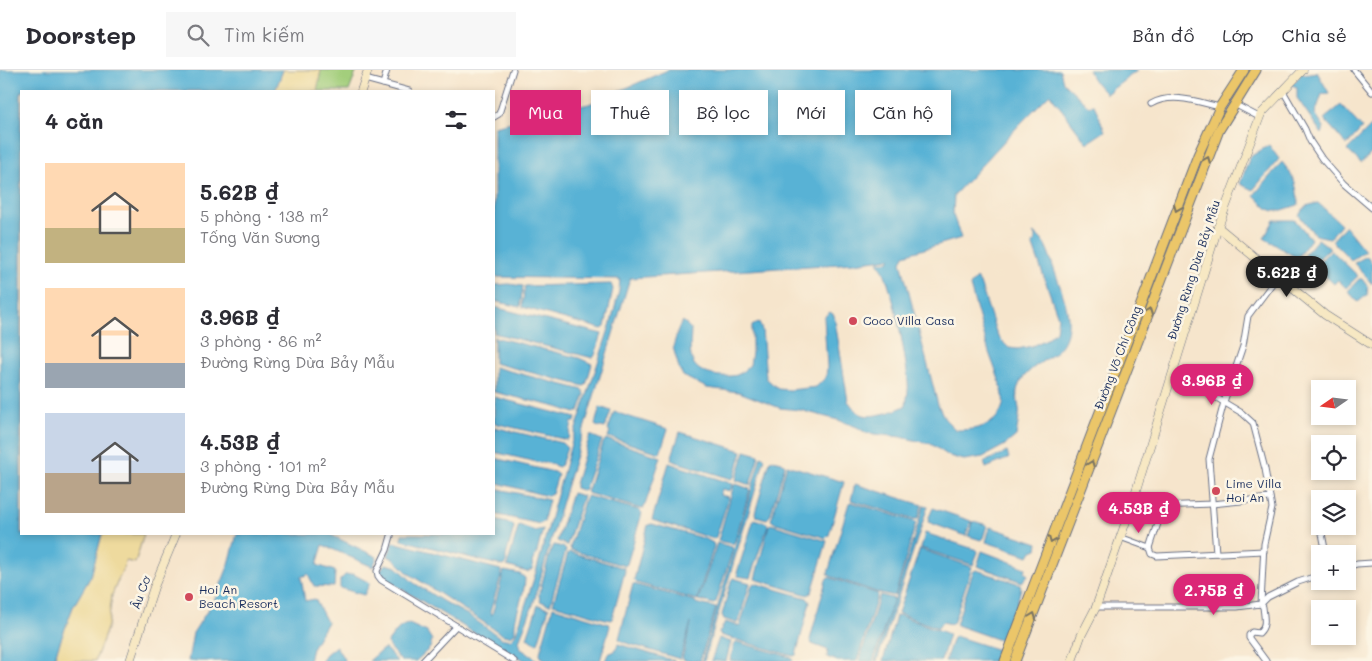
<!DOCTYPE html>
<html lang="vi">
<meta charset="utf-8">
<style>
body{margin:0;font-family:Mali,sans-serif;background:#f7f7f7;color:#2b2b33;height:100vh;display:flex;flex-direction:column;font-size:19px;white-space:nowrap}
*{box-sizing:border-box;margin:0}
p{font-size:16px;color:#7c7c81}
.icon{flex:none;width:28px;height:28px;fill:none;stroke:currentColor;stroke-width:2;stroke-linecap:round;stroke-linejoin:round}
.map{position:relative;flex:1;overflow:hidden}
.drawer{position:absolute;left:20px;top:20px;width:475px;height:445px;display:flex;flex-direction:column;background:#fff;border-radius:0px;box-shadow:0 2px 8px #0003}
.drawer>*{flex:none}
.banner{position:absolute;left:510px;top:20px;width:475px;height:45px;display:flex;gap:10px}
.needle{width:32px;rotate:256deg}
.controls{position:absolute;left:1311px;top:310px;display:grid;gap:10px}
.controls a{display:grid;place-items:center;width:45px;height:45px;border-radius:0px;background:#fff;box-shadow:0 2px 8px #0003;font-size:25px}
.price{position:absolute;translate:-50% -42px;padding:0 11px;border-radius:18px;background:#db2777;color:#fff;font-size:16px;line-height:32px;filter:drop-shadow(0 1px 2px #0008)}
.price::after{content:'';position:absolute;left:50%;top:30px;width:15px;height:11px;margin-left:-8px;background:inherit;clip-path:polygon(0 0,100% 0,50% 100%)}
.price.current{background:#222;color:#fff}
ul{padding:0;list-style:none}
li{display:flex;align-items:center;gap:15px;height:125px;padding:0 25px}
li span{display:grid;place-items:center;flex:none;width:140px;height:100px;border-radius:0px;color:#555}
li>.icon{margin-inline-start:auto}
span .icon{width:60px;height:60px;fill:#fffc;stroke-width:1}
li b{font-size:21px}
h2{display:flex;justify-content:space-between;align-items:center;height:60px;padding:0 25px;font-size:21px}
.tag{padding:0 18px;border-radius:0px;background:#fff;box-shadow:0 2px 8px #0003;font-size:18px;line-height:45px}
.tag.current{background:#db2777;color:#fff}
header{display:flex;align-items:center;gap:30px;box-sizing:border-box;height:70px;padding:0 25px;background:#fff;border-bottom:1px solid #e1e1e2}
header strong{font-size:24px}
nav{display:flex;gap:28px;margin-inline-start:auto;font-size:18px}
.search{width:350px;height:45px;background:#f7f7f7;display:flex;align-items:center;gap:12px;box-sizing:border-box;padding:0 18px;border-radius:0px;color:#7c7c81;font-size:19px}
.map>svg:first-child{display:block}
.green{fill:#a3ce7b;stroke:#5f7e6c}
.sand{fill:#eeda9e;stroke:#84847e}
.water{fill:#58b2d5;stroke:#3a709a}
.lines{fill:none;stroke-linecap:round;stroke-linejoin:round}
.street-casing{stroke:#686f84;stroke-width:7}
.secondary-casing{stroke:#686f84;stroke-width:9}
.primary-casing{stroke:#686f84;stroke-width:11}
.street{stroke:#fff;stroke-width:5}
.secondary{stroke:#f7e8c3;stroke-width:8}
.primary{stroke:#ebc669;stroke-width:9}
.oneway{stroke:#797363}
.poi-dot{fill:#d1495b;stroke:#fcf5e5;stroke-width:2}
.labels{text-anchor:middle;stroke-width:5;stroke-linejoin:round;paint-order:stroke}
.street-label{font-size:12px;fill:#1b2f5e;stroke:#fcf5e5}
.poi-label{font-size:12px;fill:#1b2f5e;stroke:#fcf5e5;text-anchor:start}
</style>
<header>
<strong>Doorstep</strong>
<div class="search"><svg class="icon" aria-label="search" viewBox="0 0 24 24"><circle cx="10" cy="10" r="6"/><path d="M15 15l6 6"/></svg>Tìm kiếm</div>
<nav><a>Bản đồ</a><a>Lớp</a><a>Chia sẻ</a></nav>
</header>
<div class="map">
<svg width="1372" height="591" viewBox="0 0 1372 591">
<rect width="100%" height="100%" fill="#fcf5e5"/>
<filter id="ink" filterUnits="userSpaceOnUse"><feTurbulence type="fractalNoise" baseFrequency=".02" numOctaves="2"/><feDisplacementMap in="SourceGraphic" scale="10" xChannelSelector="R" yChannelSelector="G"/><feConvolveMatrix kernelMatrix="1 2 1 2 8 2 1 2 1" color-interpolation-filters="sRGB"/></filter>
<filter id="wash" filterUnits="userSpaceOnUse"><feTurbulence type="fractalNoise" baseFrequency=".0096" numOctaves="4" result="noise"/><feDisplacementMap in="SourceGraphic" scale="20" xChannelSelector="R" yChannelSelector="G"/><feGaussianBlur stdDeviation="1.12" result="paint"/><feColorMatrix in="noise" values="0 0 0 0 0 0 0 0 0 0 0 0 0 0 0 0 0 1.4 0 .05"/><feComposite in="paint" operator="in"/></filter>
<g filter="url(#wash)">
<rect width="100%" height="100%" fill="#f6e5cc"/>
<!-- green -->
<polygon class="green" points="321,0 357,0 349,21 317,21"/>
<!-- sand -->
<g class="sand">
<polygon points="283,0 321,0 317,21 275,21"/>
<polygon points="102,464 144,464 135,493 126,491 112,525 108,556 95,591 53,591 73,537 91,506"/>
</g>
<!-- water -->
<g class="water">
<polygon points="0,0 283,0 275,21 21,21 21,464 102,464 91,506 73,537 53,591 0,591"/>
<path d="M 668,0 L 1060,0 L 1063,12 L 1088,36 L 1094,35 C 1099,44 1100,52 1105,61 L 1087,73 L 1050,24 L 1020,54 L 954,125 L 953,145 L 961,168 L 904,185 L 901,192 L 938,335 L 945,349 L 956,360 C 975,360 997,357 1003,335 C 1006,322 992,293 988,279 C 982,258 976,237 970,216 L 976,208 L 980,213 L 996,262 L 1000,269 L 1009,278 L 1018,279 L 1032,276 L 1047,269 L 1056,261 L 1058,247 L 1032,173 L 1035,172 L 1035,166 L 1033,163 C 1047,169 1050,189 1055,202 C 1065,231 1082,267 1048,288 C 1037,295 1023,303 1018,317 C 1015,324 1018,332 1019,339 C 1020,347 1017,357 1016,366 L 1005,375 L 983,387 L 964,390 L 949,386 L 931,374 L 901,367 L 866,363 L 857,357 L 838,350 L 800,340 L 780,338 L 739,322 L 707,318 L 683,306 L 679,298 L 673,277 L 679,257 L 683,251 L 691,259 C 691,270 688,285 694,294 C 702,306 724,308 737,305 C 742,303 746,298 750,295 L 752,282 L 752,256 L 759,252 L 762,260 L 766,308 L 778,319 L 790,320 L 816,317 L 826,307 L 827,297 L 824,247 L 830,242 L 834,245 L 848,331 C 852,336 856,342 863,345 C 872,348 898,341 906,335 C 907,327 909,319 908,312 C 907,292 891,204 878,192 L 889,191 L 891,188 L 854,193 L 630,208 L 562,431 L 533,535 L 519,571 L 521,579 L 539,591 L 526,591 L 476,564 L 384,508 L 380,501 L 385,494 L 397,497 L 414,513 L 444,532 L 468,545 L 501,568 L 510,570 L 516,564 L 536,502 L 571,374 L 611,253 L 619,221 L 620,209 L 494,207 L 494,56 L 589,34 Z"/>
<polygon points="1088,0 1138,0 1106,24 1095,12"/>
<polygon points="1297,0 1301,0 1304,4 1317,2 1329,23 1322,24 1315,44 1324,58 1322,64 1297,28 1297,17 1291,15 1300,6"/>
<polygon points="1341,35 1362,58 1347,75 1324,49"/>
<polygon points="1371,56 1372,57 1372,83 1361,93 1347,80"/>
<polygon points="1269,75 1279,89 1253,120 1240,114 1250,87"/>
<path d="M 1282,92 C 1295,108 1297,115 1298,135 C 1272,143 1274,146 1254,125 Z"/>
<polygon points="1318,133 1341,154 1330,168 1315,165 1299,145 1306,136"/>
<polygon points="1274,150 1295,150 1311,169 1297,188 1264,168"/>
<polygon points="1345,156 1365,181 1351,190 1332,171"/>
<polygon points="1318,169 1330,178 1314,193 1304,185"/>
<polygon points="1331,180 1358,206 1346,218 1338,210 1334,214 1315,196"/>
<polygon points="1367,186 1372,193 1372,214 1354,193"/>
<polygon points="1359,209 1362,209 1368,217 1367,225 1358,232 1348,221"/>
<polygon points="509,214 523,216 520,237 494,231 494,215"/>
<polygon points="611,214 613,219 605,257 602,259 522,237 525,216"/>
<polygon points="494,237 602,264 595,285 593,288 494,263"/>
<polygon points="494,267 579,288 592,294 586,315 584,316 494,293"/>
<polygon points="494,297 583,320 585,324 579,341 575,343 557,337 494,322"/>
<polygon points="494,327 576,348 575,352 572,352 569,367 567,370 494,353"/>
<polygon points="600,337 611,341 605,358 596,356 595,354"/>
<polygon points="614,342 668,359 660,383 608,367 610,361 608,360"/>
<polygon points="494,357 562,373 567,378 561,395 559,397 544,392 541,393 494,382"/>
<polygon points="680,362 742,381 735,406 732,409 673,391 671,389"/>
<polygon points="590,365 602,370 584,421 575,418 575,414"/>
<polygon points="606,369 661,387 644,438 641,439 587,423 603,373"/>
<polygon points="745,381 759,385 750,415 736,410"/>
<polygon points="1007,382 1009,388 986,398 984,392"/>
<polygon points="761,386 765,388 704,591 702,591"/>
<polygon points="494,388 554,402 558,405 552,424 547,426 494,412"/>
<polygon points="773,390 782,392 785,395 770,446 767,449 756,446 755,443 770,391"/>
<polygon points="669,393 733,414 730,421 722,419 720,425 729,427 716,467 714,469 652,450"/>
<polygon points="787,395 844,412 829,465 826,468 773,452 771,450"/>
<polygon points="736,414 750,419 735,471 733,474 718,471 734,415"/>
<polygon points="855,414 922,435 918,449 912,449 851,430"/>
<polygon points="494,418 549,430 544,449 545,451 540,454 494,444"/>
<polygon points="572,423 583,426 567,475 557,471"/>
<polygon points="587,426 639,440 642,443 627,494 625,496 571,480 570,477 585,428"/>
<polygon points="851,432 916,452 895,526 876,522 830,506 828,503 849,433"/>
<polygon points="924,435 928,436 877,591 875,591 894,529 873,591 859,591 880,525 895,529"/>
<polygon points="933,438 971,451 966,466 928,452 929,447"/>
<polygon points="754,449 767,453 768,456 750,508 738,506 737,503"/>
<polygon points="494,450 512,454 514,457 506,486 506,493 503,496 402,470 401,468 402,464 494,464"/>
<polygon points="973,451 987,455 983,468 981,470 968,466"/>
<polygon points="652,454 706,469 713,473 714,476 697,530 637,513 634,510 648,455"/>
<polygon points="771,454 827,471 812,522 808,525 755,509 769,455"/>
<polygon points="519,455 534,461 543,459 537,482 532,492 533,499 527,502 507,496"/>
<polygon points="990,457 1038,473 1037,479 1032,481 1029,486 986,472"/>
<polygon points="925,463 977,480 978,482 973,495 921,478"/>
<polygon points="237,464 329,464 377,487 373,497 323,475 317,495 335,501 334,517 314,516 308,504 301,507 305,531 315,529 327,552 312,578 309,591 188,591 193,563 216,527 229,494"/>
<path d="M 393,472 L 501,500 L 501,506 L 490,542 L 492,545 L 504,501 L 520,504 L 525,508 C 525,527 513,544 515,563 L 510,566 L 503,565 L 408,503 L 394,489 L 388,486 Z"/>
<polygon points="717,473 732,477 733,479 716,532 714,534 698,530"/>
<polygon points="554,475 563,477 566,480 550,535 540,531 539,525 549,486"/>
<polygon points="920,479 972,497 954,551 952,554 942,552 938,558 898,543"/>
<polygon points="982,481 1026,498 1025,502 1028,505 1022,512 977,496"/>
<polygon points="570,482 624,498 625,501 612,549 610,550 602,548 553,534 568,483"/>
<polygon points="976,500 1020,514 1021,518 1012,552 1002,571 956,555 973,502"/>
<polygon points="353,504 370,513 364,525 340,518 340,510 345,505"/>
<polygon points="828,507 878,524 857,591 838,591 827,587 828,580 812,574 810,570 826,510"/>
<polygon points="733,508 750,513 739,551 736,553 724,549 722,545 731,511"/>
<polygon points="754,513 807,528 810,532 796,585 793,586 720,565 719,563 725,552 740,556 752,515"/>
<polygon points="633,514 695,531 696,533 716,538 700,591 688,591 682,589 691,553 680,589 623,572 619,569"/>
<polygon points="538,535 549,538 538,573 537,574 527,568"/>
<polygon points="553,537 609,554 610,556 600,591 548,591 541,587 540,583"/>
<polygon points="899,545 949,564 941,591 883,591 896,546"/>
<path d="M 409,554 L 427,562 L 432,570 L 430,578 L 416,591 L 401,591 L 389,577 L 388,572 C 394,564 399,555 409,554 Z"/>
<polygon points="955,566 1002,581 1003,585 1001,591 945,591 953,568"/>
<polygon points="719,568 731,572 726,591 711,591"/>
<polygon points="737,572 790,587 793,591 730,591 734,575"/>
<polygon points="618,574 675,591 605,591 608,584 615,581"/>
<polygon points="336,576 345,591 321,591 326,584"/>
<polygon points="383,579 386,579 397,591 369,591"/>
</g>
</g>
<g filter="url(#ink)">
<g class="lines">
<!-- street casing -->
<g class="street-casing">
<g id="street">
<polyline points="1354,0 1372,22"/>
<polyline points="365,9 409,21"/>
<polyline points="383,14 387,0"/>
<polyline points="1283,21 1305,59 1310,71 1322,89 1344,114 1372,138"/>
<path d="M 1151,34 C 1172,22 1198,32 1220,37"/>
<polyline points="1234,34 1259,47"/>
<polyline points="494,47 499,44 513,0"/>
<path d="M 1173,302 L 1242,343 L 1253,353 L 1265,399 L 1272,438 L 1264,474 L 1261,534 L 1263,537 C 1264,547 1267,556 1259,563 L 1252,562 L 1249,565 L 1249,568 L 1266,591"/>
<polyline points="1164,435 1150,478 1152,484 1157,486 1264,481"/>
<polyline points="1131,437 1212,434 1270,428"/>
<polyline points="1318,443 1326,484"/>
<polyline points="391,466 387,480 377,501 378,506 381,510 514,591"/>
<polyline points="1120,467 1150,478"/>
<polyline points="1216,483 1209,389 1224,332 1243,276 1248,246 1278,206"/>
<polyline points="1348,497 1357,494 1372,493"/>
<polyline points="1096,537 1237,537 1261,534 1268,527 1298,512 1320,505"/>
<polyline points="423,591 456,556"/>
</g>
</g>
<!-- secondary casing -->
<g class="secondary-casing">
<g id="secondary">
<polyline points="361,21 368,0"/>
<polyline points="1218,157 1325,245 1372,275"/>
<polyline points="130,591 154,517 176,464"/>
<polyline points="1072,591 1081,566 1096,537 1131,437 1218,157 1261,44 1303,0"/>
</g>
</g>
<!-- primary casing -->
<g class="primary-casing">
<g id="primary">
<polyline points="1005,591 1198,85 1220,37 1244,0"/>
<polyline points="1015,591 1219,60 1256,0"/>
</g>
</g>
<!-- street -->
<use href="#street" class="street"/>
<!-- secondary -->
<use href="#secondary" class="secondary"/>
<!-- primary -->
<use href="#primary" class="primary"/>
</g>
<!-- one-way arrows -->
<defs><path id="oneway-chevron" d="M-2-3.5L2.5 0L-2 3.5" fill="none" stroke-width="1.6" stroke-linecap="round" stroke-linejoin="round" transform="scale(1.25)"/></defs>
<g class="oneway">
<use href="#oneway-chevron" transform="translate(1207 90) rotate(-68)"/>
<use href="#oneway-chevron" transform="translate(1177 138) rotate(112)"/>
<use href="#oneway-chevron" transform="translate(1149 242) rotate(-69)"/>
<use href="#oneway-chevron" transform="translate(1091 394) rotate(-69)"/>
<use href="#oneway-chevron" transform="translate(1052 470) rotate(111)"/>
<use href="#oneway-chevron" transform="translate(1033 546) rotate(-69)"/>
</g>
</g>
<!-- markers -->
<g class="poi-dot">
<circle cx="853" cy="251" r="5"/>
<circle cx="1216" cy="421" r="5"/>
<circle cx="189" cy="527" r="5"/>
</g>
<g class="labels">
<!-- street labels -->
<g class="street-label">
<text transform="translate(1194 200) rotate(-72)" y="4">Đường Rừng Dừa Bảy Mẫu</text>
<text transform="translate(1118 288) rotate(-69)" y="4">Đường Võ Chí Công</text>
<text transform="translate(141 523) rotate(-70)" y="4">Âu Cơ</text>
</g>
<!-- poi labels -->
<g class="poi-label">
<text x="863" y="255">Coco Villa Casa</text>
<text x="1226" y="418">Lime Villa<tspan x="1226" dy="14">Hoi An</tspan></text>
<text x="199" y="524">Hoi An<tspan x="199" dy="14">Beach Resort</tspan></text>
</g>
</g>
</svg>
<div class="controls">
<a><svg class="needle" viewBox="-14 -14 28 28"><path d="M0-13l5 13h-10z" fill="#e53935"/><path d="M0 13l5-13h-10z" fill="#7c7c81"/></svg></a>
<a><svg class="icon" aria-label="locate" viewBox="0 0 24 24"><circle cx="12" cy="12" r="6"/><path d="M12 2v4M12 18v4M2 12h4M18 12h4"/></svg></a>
<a><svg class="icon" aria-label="layers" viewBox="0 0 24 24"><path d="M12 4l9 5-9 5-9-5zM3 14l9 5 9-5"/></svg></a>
<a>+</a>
<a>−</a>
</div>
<b class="price current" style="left:1287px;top:228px">5.62B ₫</b>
<b class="price" style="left:1212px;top:336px">3.96B ₫</b>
<b class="price" style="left:1139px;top:464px">4.53B ₫</b>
<b class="price" style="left:1214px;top:546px">2.75B ₫</b>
<div class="banner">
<a class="tag current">Mua</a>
<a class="tag">Thuê</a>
<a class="tag">Bộ lọc</a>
<a class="tag">Mới</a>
<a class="tag">Căn hộ</a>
</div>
<section class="drawer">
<h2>4 căn<svg class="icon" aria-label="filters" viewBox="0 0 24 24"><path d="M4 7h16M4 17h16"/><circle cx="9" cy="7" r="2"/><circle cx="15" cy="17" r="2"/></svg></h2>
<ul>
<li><span style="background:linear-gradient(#ffd9b3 65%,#c2b280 0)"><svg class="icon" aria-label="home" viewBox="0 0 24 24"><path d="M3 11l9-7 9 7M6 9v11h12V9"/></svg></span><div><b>5.62B ₫</b><p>5 phòng · 138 m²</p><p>Tống Văn Sương</p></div></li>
<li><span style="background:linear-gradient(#ffd9b3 75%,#9aa5b1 0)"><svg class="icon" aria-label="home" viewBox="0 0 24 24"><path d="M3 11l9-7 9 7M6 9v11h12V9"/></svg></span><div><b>3.96B ₫</b><p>3 phòng · 86 m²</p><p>Đường Rừng Dừa Bảy Mẫu</p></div></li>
<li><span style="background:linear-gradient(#c9d6e8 60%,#b9a48a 0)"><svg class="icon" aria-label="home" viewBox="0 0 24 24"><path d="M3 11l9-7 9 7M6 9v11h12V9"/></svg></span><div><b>4.53B ₫</b><p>3 phòng · 101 m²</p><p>Đường Rừng Dừa Bảy Mẫu</p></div></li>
</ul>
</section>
</div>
